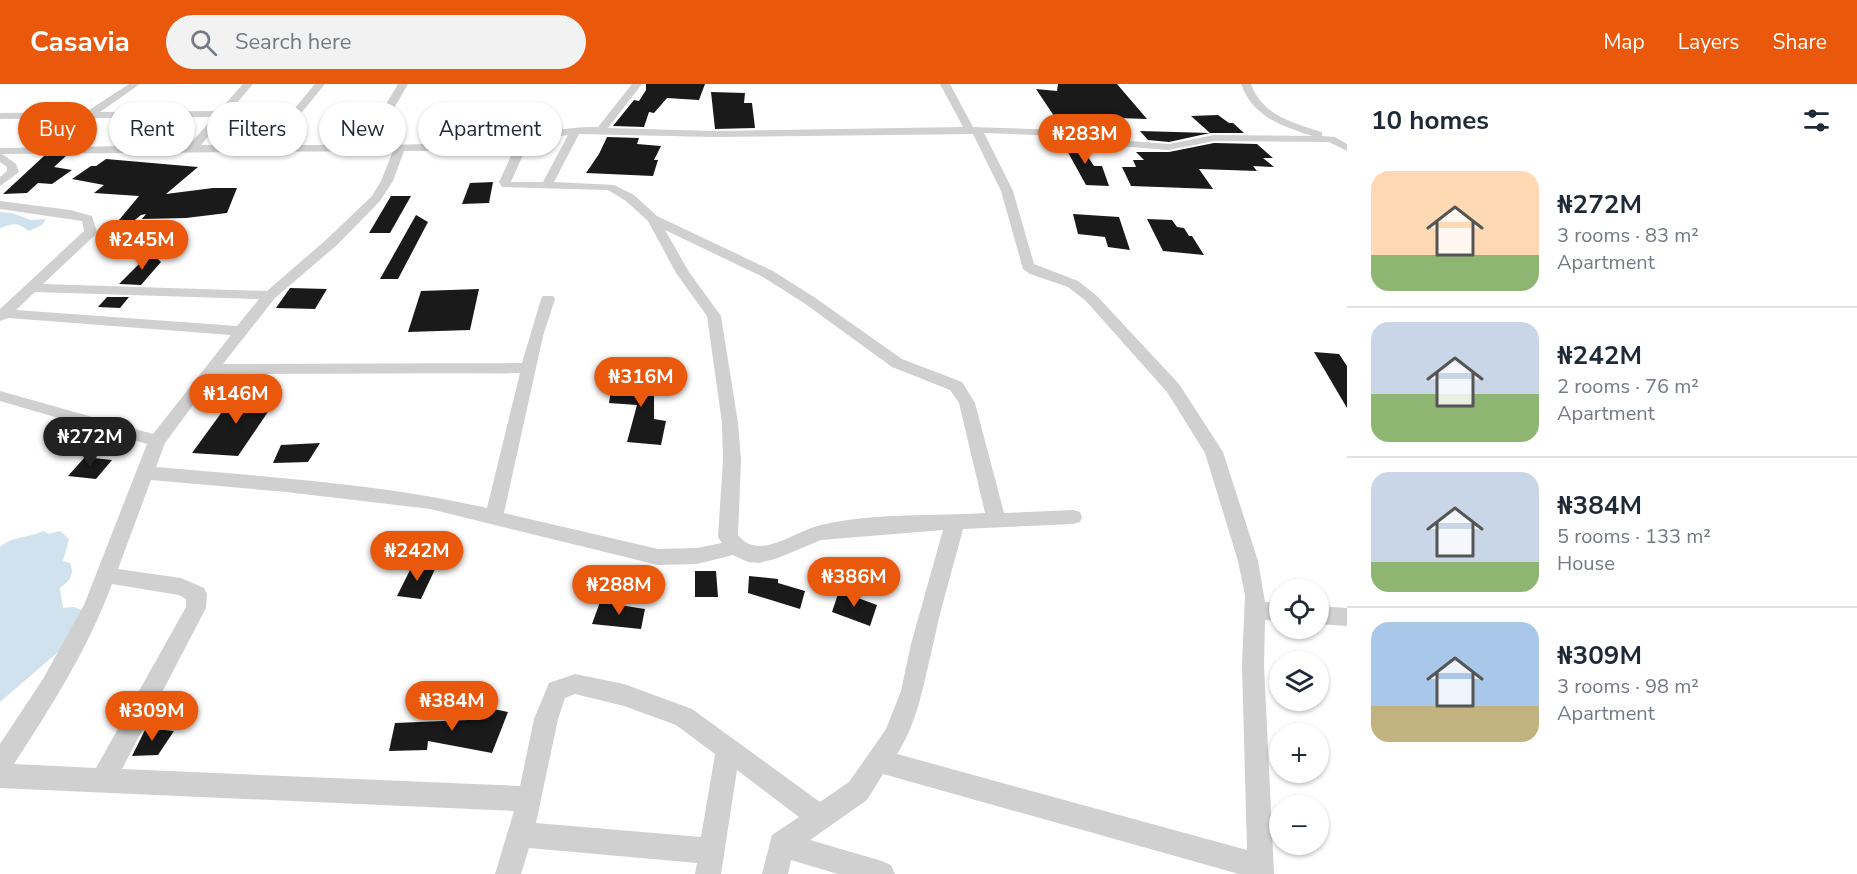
<!DOCTYPE html>
<meta charset="utf-8">
<style>
body{margin:0;font-family:"Nunito Sans",sans-serif;background:#f2f2f3;color:#1f2937;height:100vh;display:flex;flex-direction:column;font-size:22px;white-space:nowrap}
*{box-sizing:border-box;margin:0}
p{font-size:20px;color:#747a83}
.icon{flex:none;width:33px;height:33px;fill:none;stroke:currentColor;stroke-width:2;stroke-linecap:round;stroke-linejoin:round}
.map{position:relative;flex:1;overflow:hidden}
.sheet{display:flex;flex-direction:column;background:#fff;width:510px}
.sheet>*{flex:none}
.banner{position:absolute;left:18px;top:18px;width:570px;height:54px;display:flex;gap:12px}
.buttons{position:absolute;left:1269px;top:495px;display:grid;gap:12px}
.buttons a{display:grid;place-items:center;width:60px;height:60px;border-radius:50%;background:#fff;box-shadow:0 2px 4px #0004;font-size:30px}
.price{position:absolute;translate:-50% -51px;padding:0 14px;border-radius:21px;background:#ea580c;color:#fff;font-size:20px;line-height:39px;filter:drop-shadow(0 2px 3px #0008)}
.price::after{content:'';position:absolute;left:50%;top:36px;width:18px;height:14px;margin-left:-9px;background:inherit;clip-path:polygon(0 0,100% 0,50% 100%)}
.price.current{background:#222;color:#fff}
ul{padding:0;list-style:none}
li{display:flex;align-items:center;gap:18px;height:150px;padding:0 24px}
li+li{border-top:2px solid #e0e1e3}
li span{display:grid;place-items:center;flex:none;width:168px;height:120px;border-radius:18px;color:#555}
li>.icon{margin-inline-start:auto}
span .icon{width:72px;height:72px;fill:#fffc;stroke-width:1}
li b{font-size:26px}
h2{display:flex;justify-content:space-between;align-items:center;height:72px;padding:0 24px;font-size:26px}
.chip{padding:0 21px;border-radius:27px;background:#fff;box-shadow:0 2px 4px #0004;font-size:21px;line-height:54px}
.chip.current{background:#ea580c;color:#fff}
header{display:flex;align-items:center;gap:36px;box-sizing:border-box;height:84px;padding:0 30px;background:#ea580c;color:#fff}
header strong{font-size:28px}
nav{display:flex;gap:33px;margin-inline-start:auto;font-size:21px}
.search{width:420px;height:54px;background:#f2f2f3;display:flex;align-items:center;gap:15px;box-sizing:border-box;padding:0 21px;border-radius:33px;color:#747a83;font-size:22px}
main{display:flex;flex:1;min-height:0}
.map>svg:first-child{display:block}
.water{fill:#cfe2ee}
.building{fill:#1a1a1a}
.lines{fill:none;stroke-linecap:round;stroke-linejoin:round}
.minor{fill:#d0d0d0;fill-rule:evenodd}
</style>
<header>
<strong>Casavia</strong>
<div class="search"><svg class="icon" aria-label="search" viewBox="0 0 24 24"><circle cx="10" cy="10" r="6"/><path d="M15 15l6 6"/></svg>Search here</div>
<nav><a>Map</a><a>Layers</a><a>Share</a></nav>
</header>
<main>
<div class="map">
<svg width="1347" height="790" viewBox="0 0 1347 790">
<rect width="100%" height="100%" fill="#fff"/>
<!-- water -->
<g class="water">
<path d="M 0,128 L 12,129 L 31,136 L 46,135 L 42,141 L 29,147 C 16,138 16,139 0,144 Z"/>
<path d="M 43,447 L 49,450 L 60,447 L 69,455 L 63,477 L 70,479 C 75,492 69,497 60,504 L 63,524 L 74,523 L 84,527 L 65,562 L 0,618 L 0,463 C 12,452 29,454 43,447 Z"/>
</g>
<!-- building -->
<g class="building">
<polygon points="646,0 705,0 699,16 667,14 654,29 649,28 644,43 613,42 634,16 639,17 646,6"/>
<polygon points="1058,0 1117,0 1147,35 1088,33 1097,45 1062,44 1036,5 1057,7"/>
<polygon points="711,8 745,9 744,19 752,19 755,44 715,45"/>
<polygon points="1218,31 1229,39 1233,39 1244,49 1210,49 1191,32"/>
<polygon points="1140,47 1210,49 1169,58 1148,56"/>
<polygon points="607,53 639,54 637,60 661,62 654,76 658,76 653,92 586,89 599,70"/>
<polygon points="1060,54 1078,58 1094,82 1102,82 1109,102 1086,101"/>
<polygon points="1214,59 1257,60 1273,74 1263,74 1274,83 1253,82 1257,87 1199,85 1213,105 1131,102 1122,83 1136,83 1133,76 1144,76 1136,68 1169,68"/>
<polygon points="44,72 66,72 54,83 72,86 52,100 38,99 27,109 3,110"/>
<polygon points="106,75 198,83 166,110 213,104 237,104 227,129 186,134 142,135 146,130 141,131 120,148 114,142 139,112 94,109 104,101 72,95 91,82 96,82"/>
<polygon points="493,98 489,119 462,120 470,99"/>
<polygon points="391,112 411,112 390,149 369,149"/>
<polygon points="1073,130 1119,133 1130,166 1108,163 1105,153 1078,150"/>
<polygon points="416,131 428,138 398,195 380,195"/>
<polygon points="1147,135 1172,136 1177,143 1184,144 1189,152 1192,152 1204,171 1163,167"/>
<polygon points="151,168 161,178 141,201 119,200"/>
<polygon points="290,204 327,205 315,225 276,224"/>
<polygon points="479,205 470,246 408,248 421,207"/>
<polygon points="107,213 129,213 120,224 98,223"/>
<polygon points="1314,268 1339,270 1347,282 1347,324"/>
<polygon points="649,279 654,280 654,335 666,337 661,361 627,358 637,321 609,319 612,299 644,295"/>
<polygon points="235,310 278,313 238,372 192,369"/>
<polygon points="320,359 308,378 273,379 281,361"/>
<polygon points="85,373 112,376 96,395 68,392"/>
<polygon points="413,480 436,483 421,515 397,512"/>
<polygon points="695,487 716,487 718,513 695,513"/>
<polygon points="749,492 778,495 778,499 805,507 800,525 748,509"/>
<polygon points="839,507 877,521 870,542 832,528"/>
<polygon points="600,518 645,525 641,545 592,540"/>
<polygon points="474,621 508,628 492,669 428,657 427,666 389,667 395,639 468,636"/>
<polygon points="146,644 174,647 158,671 132,672"/>
</g>
<g class="lines">
<!-- minor -->
<g class="minor">
<path d="M 129,0 L 140,0 L 100,28 L 219,27 L 243,0 L 253,0 L 201,61 L 264,61 L 315,0 L 325,0 L 275,61 L 362,61 L 398,0 L 408,0 L 373,61 C 418,61 462,59 507,54 C 537,50 567,42 598,43 L 632,0 L 642,0 L 608,44 L 714,47 L 963,43 L 940,0 L 950,0 L 973,43 L 1059,46 L 1117,56 L 1169,60 L 1214,51 L 1312,52 C 1282,42 1253,33 1241,0 L 1251,0 C 1262,31 1293,39 1322,48 L 1322,52 L 1335,53 L 1347,60 L 1347,67 L 1329,58 L 1214,57 L 1169,66 L 1117,62 L 1059,52 L 984,49 L 1013,107 L 1034,180 L 1078,197 L 1096,211 L 1179,300 L 1223,368 L 1258,477 L 1265,518 L 1280,519 L 1280,537 L 1265,536 L 1264,581 L 1274,790 L 1239,790 L 883,690 L 867,716 L 810,756 L 882,777 L 891,781 L 895,790 L 838,790 L 791,776 L 788,790 L 762,790 L 772,751 L 799,733 L 737,686 L 721,790 L 695,790 L 697,779 L 529,764 L 521,790 L 495,790 L 514,727 L 0,704 L 0,660 L 43,595 L 84,521 L 147,360 L 0,317 L 0,307 L 153,350 L 231,251 L 8,234 L 0,237 L 0,225 L 84,147 L 82,137 L 0,125 L 0,117 L 70,126 L 92,132 L 97,148 L 95,151 L 43,200 L 267,207 L 327,155 L 372,112 L 381,97 L 393,67 L 2,70 L 16,80 L 19,88 L 0,102 L 0,93 L 7,87 L 7,83 L 0,78 L 0,64 L 189,61 L 214,33 L 0,35 L 0,29 L 86,28 ZM 579,50 L 714,53 L 973,50 L 1001,107 L 1023,185 L 1030,190 L 1068,203 L 1086,217 L 1167,308 L 1205,369 L 1238,477 L 1245,511 L 1242,581 L 1247,766 L 897,670 C 918,638 924,598 933,561 C 941,522 953,484 963,445 L 1073,440 L 1080,438 L 1082,433 L 1080,428 L 1073,426 L 1004,429 L 975,319 L 962,298 L 902,275 L 814,213 L 773,187 L 657,132 L 634,111 L 614,101 L 554,98 ZM 568,51 L 543,98 L 511,98 L 529,57 ZM 517,59 L 499,98 L 502,103 L 608,106 L 626,117 L 648,137 L 676,189 L 707,232 L 722,339 L 723,376 L 718,453 L 722,459 L 697,464 L 658,465 L 504,429 L 543,252 L 555,215 L 553,212 L 543,212 L 541,215 L 522,279 L 223,280 L 275,214 L 337,161 L 380,117 L 393,97 L 404,67 L 428,67 ZM 665,146 L 763,193 L 804,219 L 892,283 L 950,306 L 959,319 L 985,429 C 934,432 870,429 821,441 C 794,447 759,478 738,451 L 741,376 L 738,339 L 721,232 L 689,188 ZM 35,208 L 259,215 L 237,242 L 16,226 ZM 520,289 L 487,424 C 379,399 266,393 156,383 L 165,359 L 216,290 ZM 151,396 L 286,408 L 430,425 L 658,481 L 697,480 L 733,471 L 748,478 L 759,479 L 778,474 L 821,456 L 943,446 L 911,560 L 901,607 L 886,645 L 849,698 L 820,718 L 692,625 L 624,600 L 575,590 L 549,599 L 534,635 L 520,702 L 122,685 L 206,524 L 207,510 L 204,504 L 181,494 L 118,485 ZM 112,500 L 179,511 L 186,515 L 186,523 L 96,684 L 14,680 C 51,623 88,565 112,500 ZM 575,610 L 624,622 L 676,641 L 715,670 L 701,753 L 536,739 L 558,635 L 565,614 Z"/>
<polygon points="1318,522 1347,524 1347,542 1318,540"/>
</g>
</g>
</svg>
<div class="buttons">
<a><svg class="icon" aria-label="locate" viewBox="0 0 24 24"><circle cx="12" cy="12" r="6"/><path d="M12 2v4M12 18v4M2 12h4M18 12h4"/></svg></a>
<a><svg class="icon" aria-label="layers" viewBox="0 0 24 24"><path d="M12 4l9 5-9 5-9-5zM3 14l9 5 9-5"/></svg></a>
<a>+</a>
<a>−</a>
</div>
<b class="price" style="left:1085px;top:81px">₦283M</b>
<b class="price" style="left:142px;top:187px">₦245M</b>
<b class="price" style="left:641px;top:324px">₦316M</b>
<b class="price" style="left:236px;top:341px">₦146M</b>
<b class="price current" style="left:90px;top:384px">₦272M</b>
<b class="price" style="left:417px;top:498px">₦242M</b>
<b class="price" style="left:854px;top:524px">₦386M</b>
<b class="price" style="left:619px;top:532px">₦288M</b>
<b class="price" style="left:452px;top:648px">₦384M</b>
<b class="price" style="left:152px;top:658px">₦309M</b>
<div class="banner">
<a class="chip current">Buy</a>
<a class="chip">Rent</a>
<a class="chip">Filters</a>
<a class="chip">New</a>
<a class="chip">Apartment</a>
</div>
</div>
<section class="sheet">
<h2>10 homes<svg class="icon" aria-label="filters" viewBox="0 0 24 24"><path d="M4 7h16M4 17h16"/><circle cx="9" cy="7" r="2"/><circle cx="15" cy="17" r="2"/></svg></h2>
<ul>
<li><span style="background:linear-gradient(#ffd9b3 70%,#8fb573 0)"><svg class="icon" aria-label="home" viewBox="0 0 24 24"><path d="M3 11l9-7 9 7M6 9v11h12V9"/></svg></span><div><b>₦272M</b><p>3 rooms · 83 m²</p><p>Apartment</p></div></li>
<li><span style="background:linear-gradient(#c9d6e8 60%,#8fb573 0)"><svg class="icon" aria-label="home" viewBox="0 0 24 24"><path d="M3 11l9-7 9 7M6 9v11h12V9"/></svg></span><div><b>₦242M</b><p>2 rooms · 76 m²</p><p>Apartment</p></div></li>
<li><span style="background:linear-gradient(#c9d6e8 75%,#8fb573 0)"><svg class="icon" aria-label="home" viewBox="0 0 24 24"><path d="M3 11l9-7 9 7M6 9v11h12V9"/></svg></span><div><b>₦384M</b><p>5 rooms · 133 m²</p><p>House</p></div></li>
<li><span style="background:linear-gradient(#a9c7e8 70%,#c2b280 0)"><svg class="icon" aria-label="home" viewBox="0 0 24 24"><path d="M3 11l9-7 9 7M6 9v11h12V9"/></svg></span><div><b>₦309M</b><p>3 rooms · 98 m²</p><p>Apartment</p></div></li>
</ul>
</section>
</main>
